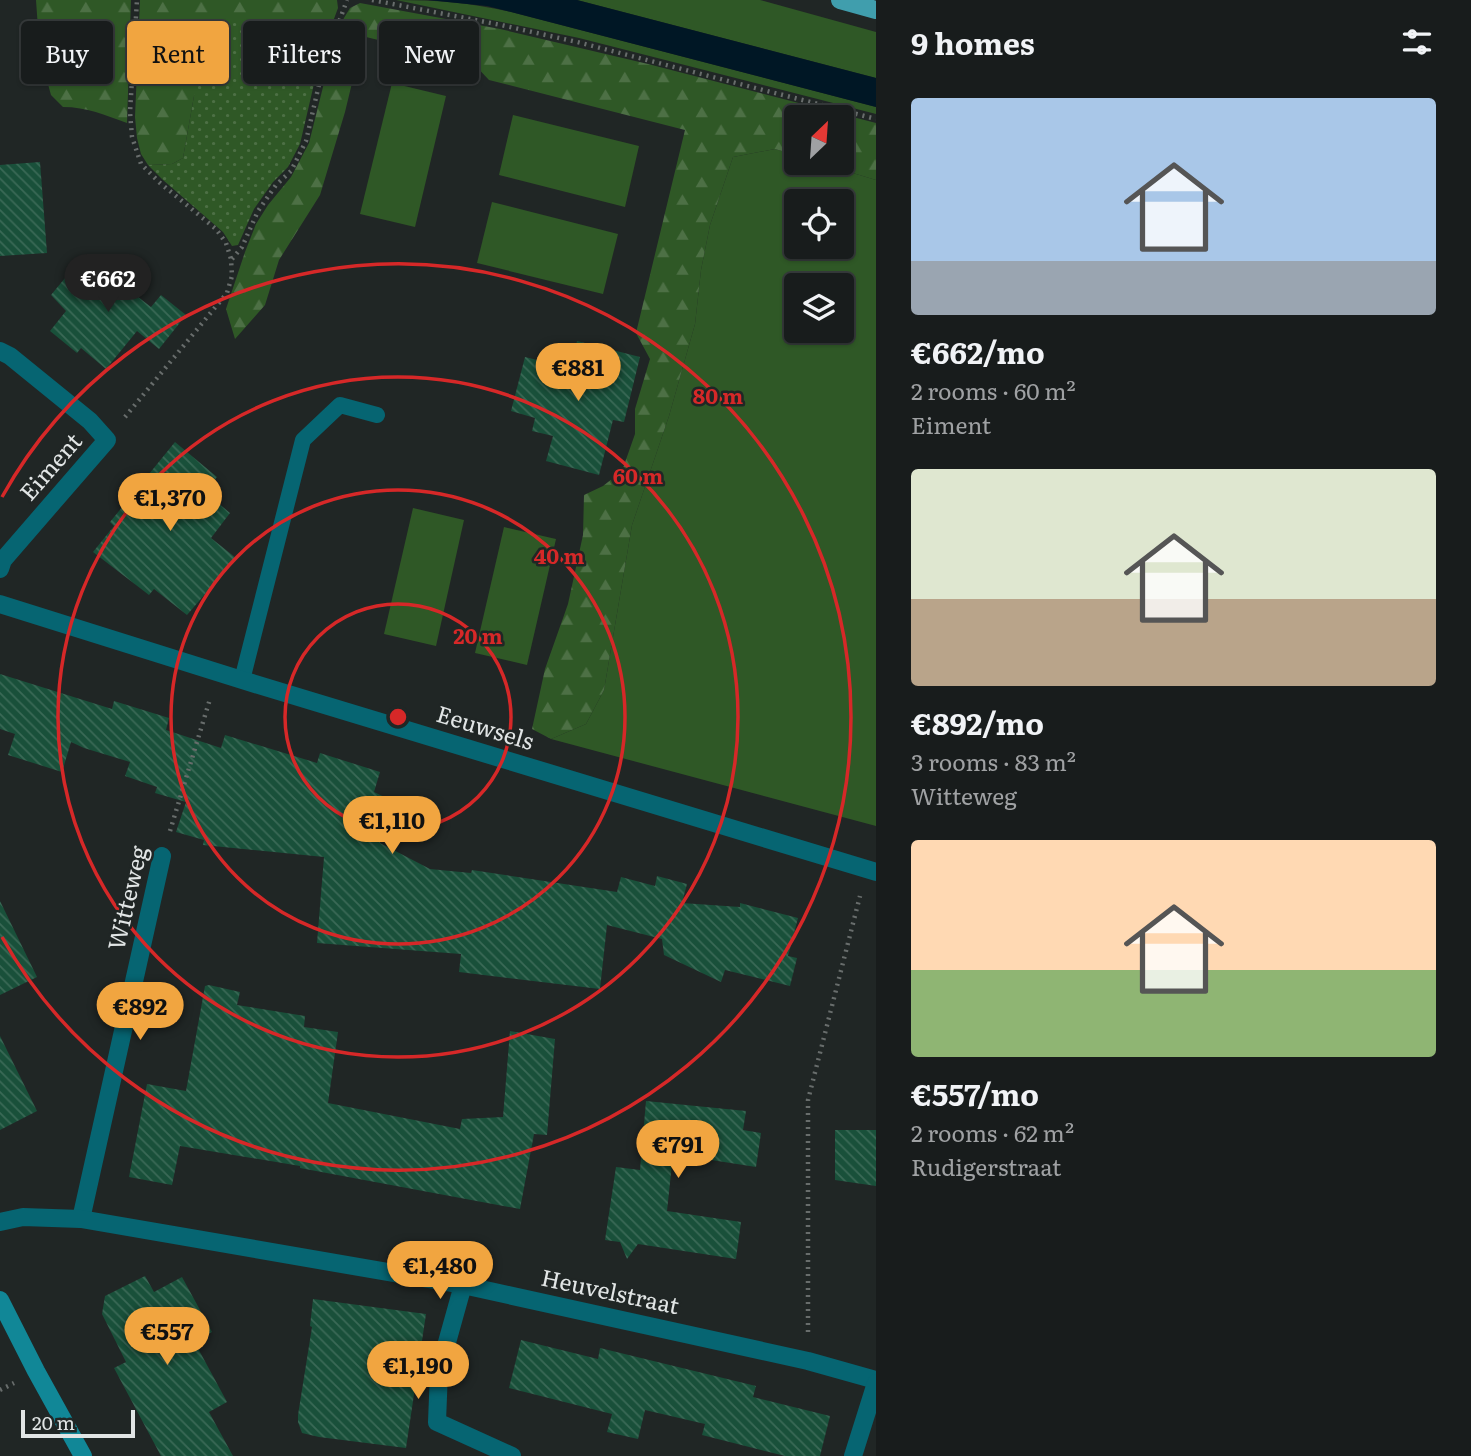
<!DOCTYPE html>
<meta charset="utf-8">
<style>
body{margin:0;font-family:Literata,serif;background:#212525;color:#f1f3f6;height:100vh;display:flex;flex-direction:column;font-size:26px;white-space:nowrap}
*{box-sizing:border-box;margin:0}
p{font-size:23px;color:#9fa1a3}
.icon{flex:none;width:38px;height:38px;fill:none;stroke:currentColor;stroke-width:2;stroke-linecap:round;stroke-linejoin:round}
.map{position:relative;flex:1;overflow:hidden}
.sheet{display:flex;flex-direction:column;background:#181c1c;width:595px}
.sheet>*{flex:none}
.banner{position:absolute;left:21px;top:21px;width:665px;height:63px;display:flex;gap:14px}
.needle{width:46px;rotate:25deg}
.controls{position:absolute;left:784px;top:105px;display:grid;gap:14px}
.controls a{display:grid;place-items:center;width:70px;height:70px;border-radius:7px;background:#181c1c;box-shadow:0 2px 5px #0004,0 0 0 2px #363a3b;font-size:35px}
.scale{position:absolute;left:21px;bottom:18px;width:114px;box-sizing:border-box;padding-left:7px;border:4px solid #e1e5e5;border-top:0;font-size:19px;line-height:24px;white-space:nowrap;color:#e1e5e5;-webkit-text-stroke:5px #202625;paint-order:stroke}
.price{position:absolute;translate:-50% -60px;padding:0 16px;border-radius:24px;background:#f1a540;color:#111;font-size:23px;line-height:46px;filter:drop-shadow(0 2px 4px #0008)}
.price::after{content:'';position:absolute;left:50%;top:42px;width:21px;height:16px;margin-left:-10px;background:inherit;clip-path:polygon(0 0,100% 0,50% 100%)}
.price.on{background:#222;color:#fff}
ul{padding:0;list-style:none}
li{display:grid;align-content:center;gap:14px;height:371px;padding:0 35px}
li span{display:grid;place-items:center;height:217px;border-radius:7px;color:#555}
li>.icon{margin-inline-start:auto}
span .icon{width:126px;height:126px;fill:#fffc;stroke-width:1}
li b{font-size:30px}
h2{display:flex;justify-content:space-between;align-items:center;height:84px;padding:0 35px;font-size:30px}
.tag{padding:0 24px;border-radius:7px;background:#181c1c;box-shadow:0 2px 5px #0004,0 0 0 2px #363a3b;font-size:24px;line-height:63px}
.tag.on{background:#f1a540;color:#111}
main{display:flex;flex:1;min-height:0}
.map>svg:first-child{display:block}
.green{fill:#2f5826;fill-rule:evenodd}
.forest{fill:url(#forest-firs)}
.park{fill:url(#park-dots)}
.water{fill:#001725}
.building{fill:url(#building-back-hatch)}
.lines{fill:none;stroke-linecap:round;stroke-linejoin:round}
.path{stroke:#686d6c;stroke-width:4.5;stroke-dasharray:2 5;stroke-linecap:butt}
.lane{stroke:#066572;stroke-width:16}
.street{stroke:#066572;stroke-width:18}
.secondary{stroke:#118797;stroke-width:18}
.primary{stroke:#409ead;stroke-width:18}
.ring{fill:none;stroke:#d62828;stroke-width:3.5}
.labels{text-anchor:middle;stroke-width:5;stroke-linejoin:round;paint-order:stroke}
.street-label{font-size:23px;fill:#e1e5e5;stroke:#202625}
.centre{fill:#d62828;stroke:#202625;stroke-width:3.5}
.ring-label{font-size:21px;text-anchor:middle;font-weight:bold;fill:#d62828;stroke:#202625;stroke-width:5;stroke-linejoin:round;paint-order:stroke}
</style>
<main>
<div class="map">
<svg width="876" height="1456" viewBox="0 0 876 1456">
<defs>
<pattern id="forest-firs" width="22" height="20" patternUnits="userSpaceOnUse" patternTransform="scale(1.75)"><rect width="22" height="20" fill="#2f5826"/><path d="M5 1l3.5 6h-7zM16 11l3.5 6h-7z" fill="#4d7045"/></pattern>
<pattern id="park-dots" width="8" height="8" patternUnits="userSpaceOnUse" patternTransform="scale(1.75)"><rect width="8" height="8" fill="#2f5826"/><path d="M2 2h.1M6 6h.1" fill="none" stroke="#4d7045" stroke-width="1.8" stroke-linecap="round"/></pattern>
<pattern id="building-back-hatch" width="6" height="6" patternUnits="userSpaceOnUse" patternTransform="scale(1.75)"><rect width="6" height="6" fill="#19503a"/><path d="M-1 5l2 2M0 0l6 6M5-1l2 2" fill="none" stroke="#3a6956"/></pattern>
</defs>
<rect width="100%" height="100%" fill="#202625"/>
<!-- green -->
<g class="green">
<path d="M 396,0 C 436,0 475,3 515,13 L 876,107 L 876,114 L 579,38 Z"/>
<polygon points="577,0 760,0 876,32 876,78"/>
<polygon points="392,83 446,96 415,227 360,214"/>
<polygon points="513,115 639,146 625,207 499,175"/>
<path d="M 775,149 L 796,155 L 796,163 L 820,163 L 876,180 L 876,826 L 551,739 L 586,724 L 604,690 L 632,525 L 669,416 L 695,324 L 701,270 L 710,225 L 733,157 ZM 796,201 L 842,201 L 842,247 L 796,247 ZM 796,285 L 842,285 L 842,331 L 796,331 Z"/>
<polygon points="492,202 618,234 603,294 477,263"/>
<polygon points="413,508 464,520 436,646 384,634"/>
<polygon points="504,527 556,539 527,665 475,653"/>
</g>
<!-- forest -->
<g class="forest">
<path d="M 36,0 L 131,0 L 127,123 C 105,115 87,107 63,107 L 51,95 L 46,77 L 38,28 Z"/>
<path d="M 140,0 L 337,0 L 338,8 L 321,54 C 299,51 277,37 257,26 L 194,96 L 183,158 L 172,164 L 148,165 L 141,154 L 137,138 L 135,117 Z"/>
<polygon points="360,3 500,29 648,64 876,123 876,180 820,163 842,163 842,117 796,117 796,155 775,149 733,157 710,225 701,270 695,324 669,416 632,525 604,690 586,724 551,739 532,729 545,669 568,604 583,535 584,495 603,486 622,471 635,434 635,409 650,359 636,333 685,130 489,80 473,63 366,37 359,54 345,112 320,195 279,260 265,305 235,339 226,309 245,252 256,224 268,205 291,177 309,143 336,35 344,18 350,8"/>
</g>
<!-- park -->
<polygon class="park" points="233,22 257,26 284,41 315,53 321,54 300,144 288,167 273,182 254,209 238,245 232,246 223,232 163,180 148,165 172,164 183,158 194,96 210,37"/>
<!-- water -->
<polygon class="water" points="428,0 577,0 876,78 876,107 515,13 487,6"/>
<!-- building -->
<g class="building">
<polygon points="40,162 47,253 0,256 0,165"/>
<polygon points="84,255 151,307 161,295 186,315 159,349 137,331 106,369 81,348 77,353 50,331 66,311 51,295"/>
<polygon points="577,341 640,357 624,422 613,420 599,475 546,461 553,436 532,431 535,418 511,411 525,357 570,368"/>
<polygon points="175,442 217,477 205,492 230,513 211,538 236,558 187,615 154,589 149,595 93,552 114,526 110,522"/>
<polygon points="0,674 112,709 114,701 169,718 166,730 221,748 225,735 317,763 320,753 380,772 374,792 393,801 380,843 430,869 471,873 472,870 617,892 621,877 655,886 657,876 687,884 682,903 740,907 740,903 798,918 788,956 797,958 790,986 725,970 721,982 664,955 662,939 607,925 600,989 459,972 461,954 317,943 324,857 203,845 204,840 176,832 186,802 155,793 157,787 125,776 130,762 84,748 71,742 62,772 8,755 15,734 0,729"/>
<polygon points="0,901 37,977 0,995"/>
<polygon points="209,985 240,992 237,1005 305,1016 304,1027 338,1032 328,1103 460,1129 462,1119 503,1117 510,1031 555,1039 547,1135 534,1134 520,1209 300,1168 300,1166 180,1146 172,1185 129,1177 147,1084 186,1091 205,986"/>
<polygon points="0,1036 37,1111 0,1130"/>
<polygon points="646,1101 746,1111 743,1130 761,1133 756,1167 673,1154 667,1211 741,1222 736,1259 638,1244 627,1259 620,1242 605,1240 616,1167 640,1170"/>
<polygon points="835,1130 876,1130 876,1186 835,1180"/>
<polygon points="145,1276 154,1292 182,1277 212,1332 194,1341 227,1402 209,1412 233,1456 161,1456 114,1368 126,1362 102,1314 105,1296"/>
<polygon points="313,1299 426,1314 406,1448 319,1437 302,1433 298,1422 298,1415 312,1327 310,1326"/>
<polygon points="521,1340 598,1359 600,1348 756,1386 753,1397 830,1416 820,1456 785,1456 702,1435 705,1424 645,1410 638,1439 607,1432 612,1414 509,1388"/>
</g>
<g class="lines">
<!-- path -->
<g class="path">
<polyline points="372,0 501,25 577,42 876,119"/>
<polyline points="232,259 242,247 258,211 276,185 291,171 306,141 324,63 347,0"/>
<polyline points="125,417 227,293 232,276 231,259 226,243 216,229 160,183 141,164 132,137 130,112 137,0"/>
<polyline points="170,831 210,699"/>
<polyline points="808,1332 808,1100 860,896"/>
<polyline points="0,1390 14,1383"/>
</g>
<!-- lane -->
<polyline class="lane" points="242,680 303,440 340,405 377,415"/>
<!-- street -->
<g class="street">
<polyline points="0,351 10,356 90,421 107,440 3,560 0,569"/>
<polyline points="0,604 242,680 876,872"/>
<polyline points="81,1219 162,856"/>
<polyline points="0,1222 23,1217 81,1219 463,1285 808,1361 876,1380"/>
<polyline points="463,1285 439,1371 437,1422 512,1456"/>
<polyline points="853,1456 876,1383"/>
</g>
<!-- secondary -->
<polyline class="secondary" points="0,1300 36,1371 83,1456"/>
<!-- primary -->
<polyline class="primary" points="840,0 876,10"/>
</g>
<!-- distance rings -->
<g class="ring">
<circle cx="398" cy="717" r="113"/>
<circle cx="398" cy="717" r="227"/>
<circle cx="398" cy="717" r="340"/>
<path d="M2 497A453 453 0 1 1 2 937"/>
</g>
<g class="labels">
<!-- street labels -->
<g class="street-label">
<text transform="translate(51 467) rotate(-49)" y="8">Eiment</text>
<text transform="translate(485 728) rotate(17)" y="8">Eeuwsels</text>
<text transform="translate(128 898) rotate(-77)" y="8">Witteweg</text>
<text transform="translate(610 1292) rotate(12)" y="8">Heuvelstraat</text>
</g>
</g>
<circle cx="398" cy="717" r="10" class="centre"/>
<g class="ring-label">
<text x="718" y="404">80 m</text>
<text x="638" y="484">60 m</text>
<text x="559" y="564">40 m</text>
<text x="478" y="644">20 m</text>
</g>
</svg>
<div class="controls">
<a><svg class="needle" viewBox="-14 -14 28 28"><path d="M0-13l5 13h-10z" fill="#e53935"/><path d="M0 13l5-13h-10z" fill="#9fa1a3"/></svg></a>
<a><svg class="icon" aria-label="locate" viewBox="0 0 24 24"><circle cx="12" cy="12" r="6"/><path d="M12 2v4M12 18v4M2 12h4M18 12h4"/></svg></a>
<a><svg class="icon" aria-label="layers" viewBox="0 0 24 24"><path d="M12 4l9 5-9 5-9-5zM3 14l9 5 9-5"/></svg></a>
</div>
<div class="scale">20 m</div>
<b class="price on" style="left:108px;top:314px">€662</b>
<b class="price" style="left:578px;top:403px">€881</b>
<b class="price" style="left:170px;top:533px">€1,370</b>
<b class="price" style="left:392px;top:856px">€1,110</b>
<b class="price" style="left:140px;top:1042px">€892</b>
<b class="price" style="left:678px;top:1180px">€791</b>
<b class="price" style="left:440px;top:1301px">€1,480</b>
<b class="price" style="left:167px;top:1367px">€557</b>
<b class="price" style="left:418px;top:1401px">€1,190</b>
<div class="banner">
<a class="tag">Buy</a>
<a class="tag on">Rent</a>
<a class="tag">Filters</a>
<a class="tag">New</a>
</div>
</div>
<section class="sheet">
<h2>9 homes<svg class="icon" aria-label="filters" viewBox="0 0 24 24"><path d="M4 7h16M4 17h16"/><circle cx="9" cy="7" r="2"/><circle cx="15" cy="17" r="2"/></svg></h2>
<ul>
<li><span style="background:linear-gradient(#a9c7e8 75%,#9aa5b1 0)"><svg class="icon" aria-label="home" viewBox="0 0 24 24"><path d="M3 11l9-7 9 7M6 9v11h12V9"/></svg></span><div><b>€662/mo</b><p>2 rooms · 60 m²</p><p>Eiment</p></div></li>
<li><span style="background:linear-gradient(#dfe7d0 60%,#b9a48a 0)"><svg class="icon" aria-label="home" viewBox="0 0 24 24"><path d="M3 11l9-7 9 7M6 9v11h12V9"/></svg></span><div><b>€892/mo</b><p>3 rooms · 83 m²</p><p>Witteweg</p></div></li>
<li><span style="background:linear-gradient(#ffd9b3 60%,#8fb573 0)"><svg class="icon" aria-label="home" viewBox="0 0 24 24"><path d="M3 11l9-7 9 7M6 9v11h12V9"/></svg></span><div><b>€557/mo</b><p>2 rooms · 62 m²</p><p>Rudigerstraat</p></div></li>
</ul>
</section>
</main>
